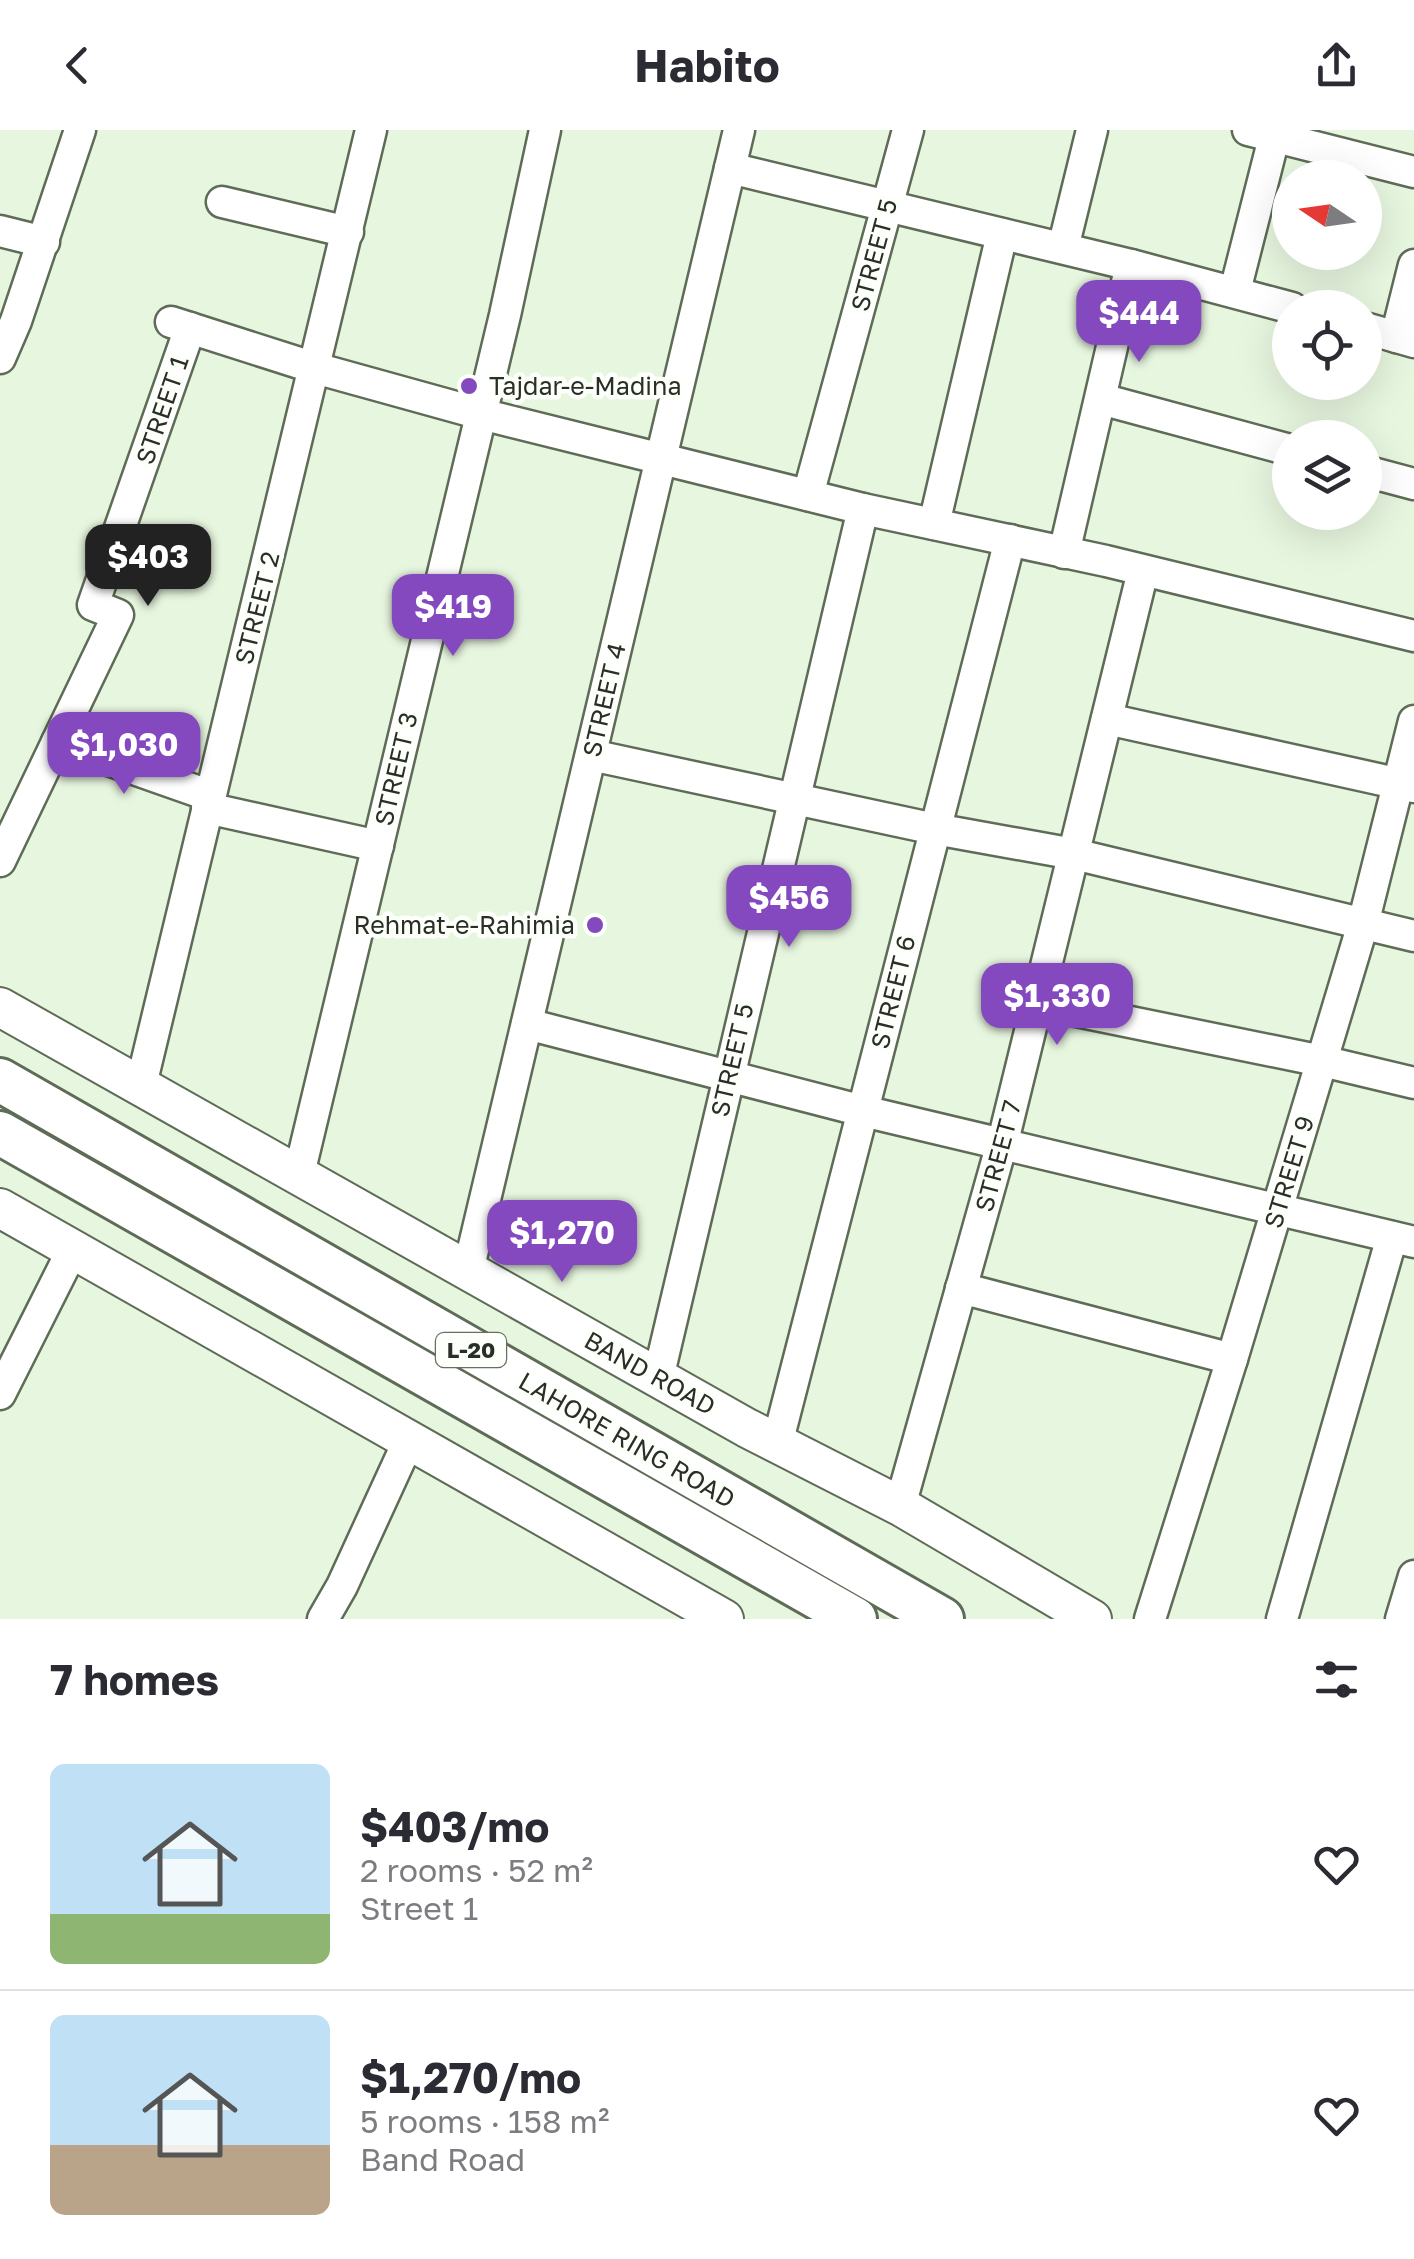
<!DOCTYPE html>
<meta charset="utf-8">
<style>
body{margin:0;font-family:"Golos Text",sans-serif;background:#f2f2f3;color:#2b2b33;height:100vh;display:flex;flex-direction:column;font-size:38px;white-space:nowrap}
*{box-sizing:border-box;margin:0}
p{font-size:32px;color:#7c7c81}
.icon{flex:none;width:55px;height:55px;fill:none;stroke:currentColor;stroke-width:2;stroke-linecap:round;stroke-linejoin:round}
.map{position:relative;height:1489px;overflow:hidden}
.drawer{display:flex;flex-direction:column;background:#fff;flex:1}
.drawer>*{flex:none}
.needle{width:65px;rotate:283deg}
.tools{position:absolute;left:1272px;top:30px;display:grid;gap:20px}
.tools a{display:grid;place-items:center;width:110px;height:110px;border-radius:50%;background:#fff;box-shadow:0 10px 40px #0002;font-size:50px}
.price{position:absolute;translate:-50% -85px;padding:0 22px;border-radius:20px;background:#8449bf;color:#fff;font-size:32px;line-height:65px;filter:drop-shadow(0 2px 5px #0008)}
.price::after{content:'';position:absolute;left:50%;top:60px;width:30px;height:22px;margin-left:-15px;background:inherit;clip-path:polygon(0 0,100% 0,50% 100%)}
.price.current{background:#222;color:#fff}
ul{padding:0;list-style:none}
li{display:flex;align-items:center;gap:30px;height:250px;padding:0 50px}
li+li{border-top:2px solid #e1e1e2}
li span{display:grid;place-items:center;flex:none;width:280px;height:200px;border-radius:15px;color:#555}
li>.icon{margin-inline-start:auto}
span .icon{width:120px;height:120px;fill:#fffc;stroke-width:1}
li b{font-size:42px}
h2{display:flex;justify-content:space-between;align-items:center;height:120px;padding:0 50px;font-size:42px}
header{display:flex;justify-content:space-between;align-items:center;height:130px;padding:0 50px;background:#fff;font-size:45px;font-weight:700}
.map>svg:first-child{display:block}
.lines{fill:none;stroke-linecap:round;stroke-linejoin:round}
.minor-casing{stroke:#5e6b56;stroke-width:35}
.major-casing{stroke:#5e6b56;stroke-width:42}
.highway-casing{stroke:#5e6b56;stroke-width:48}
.minor{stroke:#fff;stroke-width:30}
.major{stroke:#fff;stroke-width:38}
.highway{stroke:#fff;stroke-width:42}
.poi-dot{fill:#8449bf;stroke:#fcfffa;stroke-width:4}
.labels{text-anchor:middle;stroke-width:9;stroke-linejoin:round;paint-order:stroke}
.shield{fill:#fcfffa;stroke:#686d66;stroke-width:2.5}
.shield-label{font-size:22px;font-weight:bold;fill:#292f26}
.street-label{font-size:25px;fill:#292f26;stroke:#fcfffa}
.poi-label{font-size:25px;fill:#292f26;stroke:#fcfffa;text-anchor:start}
</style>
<header><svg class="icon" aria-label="back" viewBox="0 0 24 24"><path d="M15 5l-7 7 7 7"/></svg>Habito<svg class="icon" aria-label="share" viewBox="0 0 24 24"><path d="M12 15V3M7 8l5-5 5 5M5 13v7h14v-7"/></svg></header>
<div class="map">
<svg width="1414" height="1489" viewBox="0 0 1414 1489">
<rect width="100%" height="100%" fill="#e7f6df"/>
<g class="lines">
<!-- minor casing -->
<g class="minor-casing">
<g id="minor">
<polyline points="1248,0 1414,42"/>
<polyline points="730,38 1131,135"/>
<polyline points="222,72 348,102"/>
<polyline points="0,101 44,112"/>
<polyline points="1063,118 1092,0"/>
<polyline points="1235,161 1276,0"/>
<polyline points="171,192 315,238 481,284 863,379 1106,431 1414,506"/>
<polyline points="1365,198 1414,212"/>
<polyline points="1396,207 1414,135"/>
<polyline points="0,228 16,191 80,0"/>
<polyline points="1101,269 1290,320"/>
<polyline points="1365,341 1414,354"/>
<polyline points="808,365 908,0"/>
<polyline points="934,394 1002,104"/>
<polyline points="1064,423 1131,135 1292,178"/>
<polyline points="1107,589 1414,657"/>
<polyline points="57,612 211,666"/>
<polyline points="591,625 935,699 1074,724 1414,806"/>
<polyline points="207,678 378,716"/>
<polyline points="0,731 118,485 93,475 190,198"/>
<polyline points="1037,873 1322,931 1414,953"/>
<polyline points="527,894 863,981 1414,1112"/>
<polyline points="141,955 371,0"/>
<polyline points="299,1044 505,185 545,0"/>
<polyline points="468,1141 739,0"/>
<polyline points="961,1158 1232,1229"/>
<polyline points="658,1248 863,379"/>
<polyline points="0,1264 73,1119"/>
<polyline points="777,1314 1010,410"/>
<polyline points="900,1376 1006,999 1143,441"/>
<polyline points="323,1489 342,1456 409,1310"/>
<polyline points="1150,1489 1232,1229 1363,794 1414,591"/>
<polyline points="1282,1489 1392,1107"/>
<polyline points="1401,1489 1414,1446"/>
</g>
</g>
<!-- major casing -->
<g class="major-casing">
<g id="major">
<polyline points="0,877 747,1298 900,1376 1092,1489"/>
<polyline points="0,1078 724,1489"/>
</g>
</g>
<!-- highway casing -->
<g class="highway-casing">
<g id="highway">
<polyline points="0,950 942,1489"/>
<polyline points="0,1003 855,1489"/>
</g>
</g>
<!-- minor -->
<use href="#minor" class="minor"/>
<!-- major -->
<use href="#major" class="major"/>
<!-- highway -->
<use href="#highway" class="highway"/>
</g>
<!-- markers -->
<g class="poi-dot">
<circle cx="469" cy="256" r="10"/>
<circle cx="595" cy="795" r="10"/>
</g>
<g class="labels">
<!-- shield labels -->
<rect class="shield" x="436" y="1203" width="70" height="34" rx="8"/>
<g class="shield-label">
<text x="471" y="1228">L-20</text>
</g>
<!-- street labels -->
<g class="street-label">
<text transform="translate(874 125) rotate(-75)" y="9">STREET 5</text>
<text transform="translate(162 280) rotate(-71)" y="9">STREET 1</text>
<text transform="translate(257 478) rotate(-76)" y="9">STREET 2</text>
<text transform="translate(604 570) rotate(-77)" y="9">STREET 4</text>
<text transform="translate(396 639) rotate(-77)" y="9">STREET 3</text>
<text transform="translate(893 862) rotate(-76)" y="9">STREET 6</text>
<text transform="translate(732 930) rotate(-77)" y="9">STREET 5</text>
<text transform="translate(998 1026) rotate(-75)" y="9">STREET 7</text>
<text transform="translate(1289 1042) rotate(-73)" y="9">STREET 9</text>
<text transform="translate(650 1243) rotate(29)" y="9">BAND ROAD</text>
<text transform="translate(627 1310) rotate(30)" y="9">LAHORE RING ROAD</text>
</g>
<!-- poi labels -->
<g class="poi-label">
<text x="489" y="265">Tajdar-e-Madina</text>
<text x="575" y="804" text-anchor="end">Rehmat-e-Rahimia</text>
</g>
</g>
</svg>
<div class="tools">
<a><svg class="needle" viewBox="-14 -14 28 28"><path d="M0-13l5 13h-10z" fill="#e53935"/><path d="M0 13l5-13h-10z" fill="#7c7c81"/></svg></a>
<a><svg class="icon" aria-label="locate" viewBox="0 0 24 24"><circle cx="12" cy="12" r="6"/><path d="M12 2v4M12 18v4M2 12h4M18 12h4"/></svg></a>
<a><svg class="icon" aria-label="layers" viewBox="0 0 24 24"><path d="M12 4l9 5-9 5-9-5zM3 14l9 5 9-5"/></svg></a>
</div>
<b class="price" style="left:1139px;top:235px">$444</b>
<b class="price current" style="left:148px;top:479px">$403</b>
<b class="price" style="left:453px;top:529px">$419</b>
<b class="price" style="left:124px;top:667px">$1,030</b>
<b class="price" style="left:789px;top:820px">$456</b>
<b class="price" style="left:1057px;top:918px">$1,330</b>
<b class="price" style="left:562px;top:1155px">$1,270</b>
</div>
<section class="drawer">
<h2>7 homes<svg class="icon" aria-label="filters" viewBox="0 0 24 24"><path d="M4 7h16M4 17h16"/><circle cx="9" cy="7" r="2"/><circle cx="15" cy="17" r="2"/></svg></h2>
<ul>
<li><span style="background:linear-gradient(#bfe0f5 75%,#8fb573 0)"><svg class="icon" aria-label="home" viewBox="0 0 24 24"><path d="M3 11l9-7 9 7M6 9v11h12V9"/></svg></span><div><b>$403/mo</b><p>2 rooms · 52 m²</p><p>Street 1</p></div><svg class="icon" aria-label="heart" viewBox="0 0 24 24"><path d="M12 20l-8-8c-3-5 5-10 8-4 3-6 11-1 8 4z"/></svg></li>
<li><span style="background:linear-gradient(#bfe0f5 65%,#b9a48a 0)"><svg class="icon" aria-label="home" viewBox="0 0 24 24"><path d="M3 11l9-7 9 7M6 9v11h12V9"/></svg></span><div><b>$1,270/mo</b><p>5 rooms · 158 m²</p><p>Band Road</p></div><svg class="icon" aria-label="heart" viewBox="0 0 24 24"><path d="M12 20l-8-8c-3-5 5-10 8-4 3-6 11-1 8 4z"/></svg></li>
</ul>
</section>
